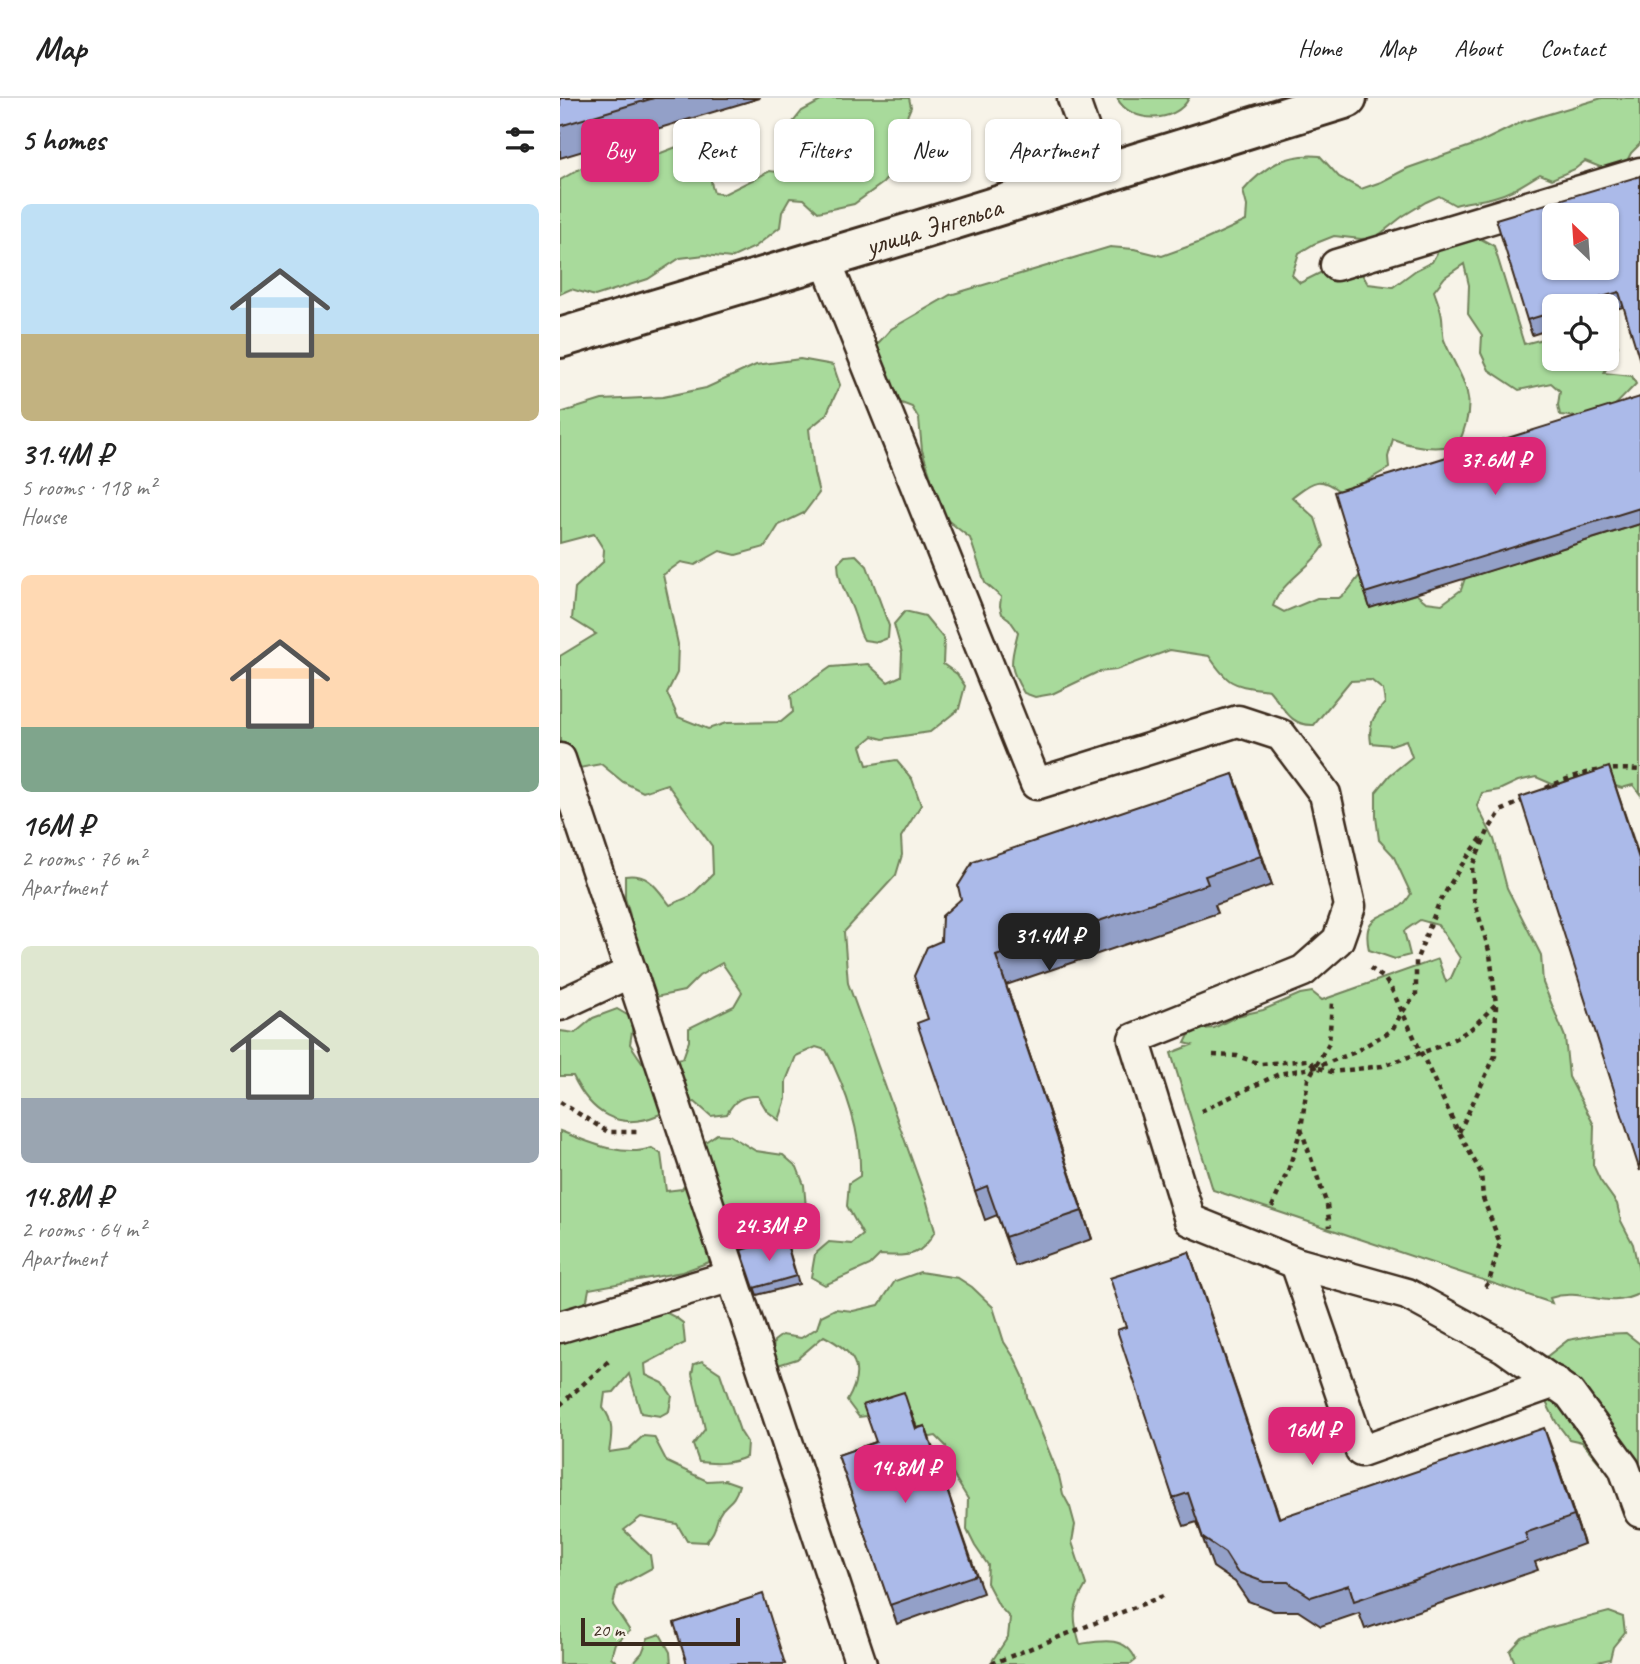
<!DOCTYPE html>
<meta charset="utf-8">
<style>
body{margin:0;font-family:Caveat,sans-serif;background:#f2f2f2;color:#222;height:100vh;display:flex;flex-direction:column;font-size:26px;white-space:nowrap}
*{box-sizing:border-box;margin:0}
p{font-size:23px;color:#767676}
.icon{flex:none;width:38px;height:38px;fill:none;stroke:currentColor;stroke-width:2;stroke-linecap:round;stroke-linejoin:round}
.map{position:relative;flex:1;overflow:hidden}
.details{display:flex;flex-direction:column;background:#fff;width:560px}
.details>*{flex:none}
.banner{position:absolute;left:21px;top:21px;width:665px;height:63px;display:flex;gap:14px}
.needle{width:46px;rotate:335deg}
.tools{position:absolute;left:982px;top:105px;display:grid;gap:14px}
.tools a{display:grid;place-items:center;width:77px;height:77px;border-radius:10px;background:#fff;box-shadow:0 2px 5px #0004;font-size:35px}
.scale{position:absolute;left:21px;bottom:18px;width:159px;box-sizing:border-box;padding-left:7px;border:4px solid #3b2a1e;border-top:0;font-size:19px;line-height:24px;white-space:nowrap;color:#3b2a1e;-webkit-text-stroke:5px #f7f3e8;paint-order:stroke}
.price{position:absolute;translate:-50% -60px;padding:0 16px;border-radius:14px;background:#db2777;color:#fff;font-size:23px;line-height:46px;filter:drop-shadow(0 2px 4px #0008)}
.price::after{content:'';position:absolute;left:50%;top:42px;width:21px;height:16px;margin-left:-10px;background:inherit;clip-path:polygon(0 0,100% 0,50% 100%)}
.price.current{background:#222;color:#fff}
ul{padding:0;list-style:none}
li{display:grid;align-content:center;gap:14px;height:371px;padding:0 21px}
li span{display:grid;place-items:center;height:217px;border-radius:10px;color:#555}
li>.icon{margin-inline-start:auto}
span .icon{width:126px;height:126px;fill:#fffc;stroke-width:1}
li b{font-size:30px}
h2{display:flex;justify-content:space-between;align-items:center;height:84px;padding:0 21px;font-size:30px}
.pill{padding:0 24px;border-radius:10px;background:#fff;box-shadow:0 2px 5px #0004;font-size:24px;line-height:63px}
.pill.current{background:#db2777;color:#fff}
header{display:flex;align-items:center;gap:42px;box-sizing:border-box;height:98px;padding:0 35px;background:#fff;border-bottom:2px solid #e0e0e0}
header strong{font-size:33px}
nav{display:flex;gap:38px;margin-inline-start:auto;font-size:24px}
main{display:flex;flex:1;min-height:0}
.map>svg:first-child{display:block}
.green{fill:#a8da9b;stroke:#72825c;stroke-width:2}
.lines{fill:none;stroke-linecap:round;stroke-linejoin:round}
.service-casing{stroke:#3b2a1e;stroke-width:35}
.tertiary-casing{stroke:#3b2a1e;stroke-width:44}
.path{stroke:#3b2a1e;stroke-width:4.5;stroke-dasharray:5 5;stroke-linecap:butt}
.service{stroke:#f7f3e8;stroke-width:30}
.tertiary{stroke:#f7f3e8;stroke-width:38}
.wall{fill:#93a0c8;stroke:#3b2a1e;stroke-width:2}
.shaded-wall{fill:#7882a3;stroke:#3b2a1e;stroke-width:2}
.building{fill:#abbae9;stroke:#3b2a1e;stroke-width:2;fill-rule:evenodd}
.labels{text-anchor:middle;stroke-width:5;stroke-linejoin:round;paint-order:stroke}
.street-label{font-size:28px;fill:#3b2a1e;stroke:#f7f3e8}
</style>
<header>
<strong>Map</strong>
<nav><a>Home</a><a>Map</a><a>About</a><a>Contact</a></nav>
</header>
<main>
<section class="details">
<h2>5 homes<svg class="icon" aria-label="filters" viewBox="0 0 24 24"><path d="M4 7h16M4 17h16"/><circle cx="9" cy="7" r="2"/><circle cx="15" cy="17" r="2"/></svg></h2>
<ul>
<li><span style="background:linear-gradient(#bfe0f5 60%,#c2b280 0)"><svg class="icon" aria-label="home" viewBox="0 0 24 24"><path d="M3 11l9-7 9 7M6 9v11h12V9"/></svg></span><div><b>31.4M ₽</b><p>5 rooms · 118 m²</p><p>House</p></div></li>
<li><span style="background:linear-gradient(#ffd9b3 70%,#7fa58c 0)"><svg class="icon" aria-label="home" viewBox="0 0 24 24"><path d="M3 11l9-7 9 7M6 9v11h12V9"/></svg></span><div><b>16M ₽</b><p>2 rooms · 76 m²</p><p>Apartment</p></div></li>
<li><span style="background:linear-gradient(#dfe7d0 70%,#9aa5b1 0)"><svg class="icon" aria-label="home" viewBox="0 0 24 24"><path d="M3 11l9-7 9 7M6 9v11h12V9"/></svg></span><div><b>14.8M ₽</b><p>2 rooms · 64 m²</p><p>Apartment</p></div></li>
</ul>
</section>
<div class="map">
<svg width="1080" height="1566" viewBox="0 0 1080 1566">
<rect width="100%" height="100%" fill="#f7f3e8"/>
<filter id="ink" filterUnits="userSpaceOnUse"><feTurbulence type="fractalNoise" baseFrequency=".0143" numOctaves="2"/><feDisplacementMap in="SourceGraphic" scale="14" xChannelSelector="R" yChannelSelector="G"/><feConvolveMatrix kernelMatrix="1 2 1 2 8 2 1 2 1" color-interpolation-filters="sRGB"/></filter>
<g filter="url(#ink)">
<!-- green -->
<g class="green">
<path d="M 266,0 L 349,0 L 351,9 L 345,23 L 347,45 L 341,64 L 323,85 L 294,106 L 258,114 L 244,101 L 230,100 L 222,114 L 220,129 L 195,149 L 171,160 L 145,157 L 120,160 L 88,181 L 35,198 L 11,191 L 0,196 L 0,82 L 23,69 L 80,63 L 119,48 L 141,47 L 150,53 C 154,72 147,76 154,95 L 164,96 L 210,73 L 238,77 L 242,62 L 226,33 L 242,13 Z"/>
<path d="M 557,0 L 629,0 C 616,26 570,26 557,0 Z"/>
<path d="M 1042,0 L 1080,0 L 1080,46 L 1071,55 L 1066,65 L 1045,71 L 1025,63 L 1015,71 L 992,81 L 980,76 C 965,85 951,95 934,99 C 921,103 908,103 895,107 L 879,98 L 866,104 L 843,118 L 815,140 L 801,141 L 774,138 L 754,146 L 739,155 L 732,177 L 740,185 L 776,167 L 797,168 L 808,186 L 833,189 L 856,172 L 872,164 L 889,133 L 914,137 L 934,148 L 964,246 L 994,238 L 994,261 L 1046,261 L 1047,234 L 1049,235 L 1058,248 L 1044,275 L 1072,278 L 1076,286 C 1045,317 1046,323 1000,317 L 998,307 L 1000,293 L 991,285 L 959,292 L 929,272 L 921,255 L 922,237 L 908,216 L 909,187 L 904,166 L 885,179 L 874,193 C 877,202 881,211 882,220 C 883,228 882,235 884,242 C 902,286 921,296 898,347 C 875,352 855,350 833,341 L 828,359 L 829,370 L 803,385 L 779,393 C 757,376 751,385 732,399 L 755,420 L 764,448 C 750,471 721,484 713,508 L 724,514 L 757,500 L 779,500 L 787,494 L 800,477 L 810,509 L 856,496 L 866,504 L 882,506 L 901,492 L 905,480 L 1080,426 L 1080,696 L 1073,687 L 1062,690 L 1048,686 L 992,686 L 976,679 L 958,683 L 939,692 L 922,695 L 917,708 L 934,741 L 947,790 L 981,857 L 983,885 L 1005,939 L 1009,979 L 1034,1027 L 1033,1067 L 1040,1082 L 1057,1106 L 1061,1123 L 1073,1146 L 1080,1178 L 1080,1195 C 1045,1214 1025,1188 990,1200 L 992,1205 L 653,1092 L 611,955 L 632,947 L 625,945 L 629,937 L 642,931 L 654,930 L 677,918 L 703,912 L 740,896 L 752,894 L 762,902 L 878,861 L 886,884 L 891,880 L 900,860 L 878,827 L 860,822 L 844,833 L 850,857 L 835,861 L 809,852 C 802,819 817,821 840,809 C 845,806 848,800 851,796 L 833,757 L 819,742 L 816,719 L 816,694 L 830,677 L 852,659 L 846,642 L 831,647 L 811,645 C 808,626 813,619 825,605 L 823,592 L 811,582 L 790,583 L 754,627 C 729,628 724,609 709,592 C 673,587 670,589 649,558 L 610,552 L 556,572 L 538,574 L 492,596 L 475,599 L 464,595 C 447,567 451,563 458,534 L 449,521 L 442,516 L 440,508 L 441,499 L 425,485 L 410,440 L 376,413 L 370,376 L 362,352 L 359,321 L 352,309 L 336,303 L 310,254 L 331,231 L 390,197 L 550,149 L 574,151 L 602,158 L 638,145 L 686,123 L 687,108 L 683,93 C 704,68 727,55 760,58 L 779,79 L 801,91 L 821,84 L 848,70 L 919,45 L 962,24 Z"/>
<path d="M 240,261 L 273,267 L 280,287 L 266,317 L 249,331 L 254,375 L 259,395 L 244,415 L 219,427 L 205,449 L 176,457 L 160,453 L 135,467 L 121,464 L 103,477 L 118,546 L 117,575 L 107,595 L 118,619 L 148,631 L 166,625 L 221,624 L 233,614 L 231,597 L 271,569 L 308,566 L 328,584 L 341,578 L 342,555 L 334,526 L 345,513 L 365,518 L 384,541 L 383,566 L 397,576 L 405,588 L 399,611 L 370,634 L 323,641 L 313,638 L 301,648 L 307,667 L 336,662 L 352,681 L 361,707 L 341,739 L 342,757 L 336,777 L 284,834 L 288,885 L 367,1104 L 375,1133 C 361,1160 348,1158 320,1157 L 310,1167 L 265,1187 L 251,1179 L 255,1156 L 269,1144 L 292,1146 L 303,1137 L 287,1108 L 289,1085 L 300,1078 C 302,1035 286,991 266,952 L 256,949 L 236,958 L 226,983 L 226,1001 L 219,1022 L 207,1013 L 198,998 C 183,997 174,1002 167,1016 L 151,1018 L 135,1004 C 121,1007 111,1012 98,1017 C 58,1034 30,1014 13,978 L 0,978 L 0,933 L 15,935 L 33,920 L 57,911 L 74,921 L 70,946 L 84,967 L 123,960 L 129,943 L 129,930 L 174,908 L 182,894 L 162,865 L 139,878 L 124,893 L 96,899 L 81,878 L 73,849 L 70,817 L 65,800 L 65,778 C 89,775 96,789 110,807 L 131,798 L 153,776 L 152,748 L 107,686 L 83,694 L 63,684 L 41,666 L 14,671 L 0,649 L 0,558 L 36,536 L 12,521 L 15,490 L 43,464 L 44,452 L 34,436 L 0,445 L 0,315 L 42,302 L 103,299 L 146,290 L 196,267 Z"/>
<path d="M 296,457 L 307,468 L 329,528 L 328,540 L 318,544 L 304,542 C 298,533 298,525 294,515 C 288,497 278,485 278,465 L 285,458 Z"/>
<path d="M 0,1033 C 29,1044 61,1060 92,1050 L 101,1056 L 106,1093 L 122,1091 L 136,1071 L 142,1046 L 157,1036 L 169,1037 L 196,1053 L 223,1057 L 237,1069 L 244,1087 L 246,1110 L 225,1133 L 182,1152 L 122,1174 L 29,1191 L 26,1207 C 58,1208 98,1203 123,1225 L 125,1245 L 85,1266 L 86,1277 L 103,1285 L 112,1298 L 109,1313 L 100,1318 L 81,1315 L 69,1276 L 54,1294 L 45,1295 L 43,1310 C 54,1323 52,1337 49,1354 L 69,1351 L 83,1338 L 94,1339 L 107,1364 L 147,1383 L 165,1382 L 179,1387 C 174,1407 165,1404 159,1417 C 154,1430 157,1431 146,1444 L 127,1443 L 117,1426 L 81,1419 L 64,1432 L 90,1457 L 92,1470 L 57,1489 L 53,1507 L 70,1533 L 55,1545 L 51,1559 L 59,1566 L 0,1566 Z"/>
<path d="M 360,1174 L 398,1180 L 412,1189 L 433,1209 L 444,1244 L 455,1261 L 464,1280 L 467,1299 L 499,1378 L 503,1396 L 510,1409 L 515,1427 L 512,1444 L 526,1487 C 512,1511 512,1519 520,1546 C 540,1543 566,1537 576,1562 L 571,1566 L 430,1566 L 448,1539 L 450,1520 L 439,1508 L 427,1485 L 428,1467 L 415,1448 L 407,1432 L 408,1401 L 388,1368 L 386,1348 L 376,1338 L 360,1341 L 323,1316 L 299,1319 L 287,1303 C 306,1270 295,1254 264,1238 L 237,1261 L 218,1267 L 213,1252 L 214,1243 L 222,1237 L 241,1240 L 257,1230 L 261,1218 L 275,1211 L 293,1213 L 319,1207 L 335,1183 Z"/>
<polygon points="1066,1235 1080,1246 1080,1389 1054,1382 1022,1344 1009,1341 996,1324 979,1290 981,1263 1008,1242 1042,1236"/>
<path d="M 142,1263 L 160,1275 L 180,1333 L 187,1344 L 186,1359 C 171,1366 156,1366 139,1364 L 133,1347 L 145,1331 L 132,1276 L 134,1266 Z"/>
<polygon points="1049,1514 1063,1519 1065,1534 1053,1549 1050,1561 1029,1566 955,1565 950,1553 962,1540 988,1530"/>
<polygon points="100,1536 110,1554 111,1566 72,1566 82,1555 88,1540"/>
</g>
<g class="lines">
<!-- service casing -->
<g class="service-casing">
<g id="service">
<polyline points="513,0 540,77"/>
<polyline points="265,161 476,686 678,623 721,637 765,696 790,808 778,842 743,873 574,941 630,1122 736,1165 847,1196 944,1249 1010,1296 1064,1370 1080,1414"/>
<polyline points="776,167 1080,75"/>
<polyline points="0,661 301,1566"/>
<polyline points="0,907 71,874"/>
<polyline points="736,1165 801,1353 995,1284"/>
<polyline points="0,1229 172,1178"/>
</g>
</g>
<!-- tertiary casing -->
<g class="tertiary-casing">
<g id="tertiary">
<path id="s1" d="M 0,240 L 360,132 L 787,0"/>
</g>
</g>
<!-- path -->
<g class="path">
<path d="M 986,690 C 1021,674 1041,669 1080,672"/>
<polyline points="810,870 824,880 832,892 896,1029 921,1075 923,1100 940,1145 929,1184 925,1189"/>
<polyline points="653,957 677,958 701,966 748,962 756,969 772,974 822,968 875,950 898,939 912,930 936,906"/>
<polyline points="0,1004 48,1034 78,1034"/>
<polyline points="641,1013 719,976 756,969 793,955 832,932 841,916 856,896 856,863 879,805 901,768 923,738"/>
<polyline points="741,1031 767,1107 770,1129"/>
<polyline points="899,1034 935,958 936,906 930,856 914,802 912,768 929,731 941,713 966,701"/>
<polyline points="712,1109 729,1070 741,1031 748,981 769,945 772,905"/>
<polyline points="0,1307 51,1261"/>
<polyline points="431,1566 603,1498"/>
</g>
<!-- service -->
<use href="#service" class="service"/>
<!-- tertiary -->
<use href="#tertiary" class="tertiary"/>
</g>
<!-- wall -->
<g class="wall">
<polygon points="0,0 200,0 0,60"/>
<polygon points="1080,78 1063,209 1046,214 1046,208 994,208 994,230 972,237 967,222"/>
<polygon points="1080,299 1080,426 810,510 805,495"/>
<polygon points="673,676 712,787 655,807 658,815 446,887 532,1141 455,1168 437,1117 425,1122 415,1093 368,921 381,843 401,801"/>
<polygon points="225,1139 239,1186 197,1197 181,1152"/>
<polygon points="629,1154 719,1420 995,1359 1024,1446 975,1464 978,1472 805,1531 799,1515 761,1528 738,1513 714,1513 688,1503 675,1484 653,1469 637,1424 624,1428 613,1400 566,1229"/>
<polygon points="351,1313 357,1330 365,1328 423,1495 337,1526 278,1357 316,1344"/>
</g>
<!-- shaded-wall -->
<g class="shaded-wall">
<polygon points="1049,669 1080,761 1080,764"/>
<polygon points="673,676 684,704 712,787 701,758"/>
<polygon points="436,858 446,887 532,1141 522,1113"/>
<polygon points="629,1154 639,1182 729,1448 719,1420"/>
<polygon points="984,1330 995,1359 1024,1446 1014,1418"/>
</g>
<!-- building -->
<g class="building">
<polygon points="0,0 94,0 0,28"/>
<path d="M 1080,78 L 1080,263 L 1059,194 L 1013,208 L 994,208 L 994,214 L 967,222 L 936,121 ZM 994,117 L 1046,117 L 1046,170 L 994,170 Z"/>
<polygon points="1080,299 1080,410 805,495 774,394"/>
<polygon points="1049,669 1080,764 1080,1073 960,699"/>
<polygon points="673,676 701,758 645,778 648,786 436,858 522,1113 445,1139 427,1088 415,1093 357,925 368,921 354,878 367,849 381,843 382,818 401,801 398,788 413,764"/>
<polygon points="225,1139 236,1178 194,1190 181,1152"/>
<polygon points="629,1154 719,1420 984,1330 1014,1418 965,1435 968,1443 794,1503 789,1487 751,1499 728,1484 704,1484 677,1474 665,1455 643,1440 628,1395 613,1400 557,1232 566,1229 550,1180"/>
<polygon points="344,1294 356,1331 365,1328 416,1477 330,1507 278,1357 316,1344 303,1307"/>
<polygon points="203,1496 225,1566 127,1566 114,1525"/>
</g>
</g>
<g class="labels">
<!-- street labels -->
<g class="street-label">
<text dy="10" stroke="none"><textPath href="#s1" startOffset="390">улица Энгельса</textPath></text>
</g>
</g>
</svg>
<div class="tools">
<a><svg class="needle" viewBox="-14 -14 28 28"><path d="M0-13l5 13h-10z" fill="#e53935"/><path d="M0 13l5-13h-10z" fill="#767676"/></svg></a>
<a><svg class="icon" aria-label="locate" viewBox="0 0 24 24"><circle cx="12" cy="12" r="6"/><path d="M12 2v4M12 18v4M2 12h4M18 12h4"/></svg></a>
</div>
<div class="scale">20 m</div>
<b class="price" style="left:935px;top:399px">37.6M ₽</b>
<b class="price current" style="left:489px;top:875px">31.4M ₽</b>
<b class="price" style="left:209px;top:1165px">24.3M ₽</b>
<b class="price" style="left:752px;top:1369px">16M ₽</b>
<b class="price" style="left:345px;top:1407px">14.8M ₽</b>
<div class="banner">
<a class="pill current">Buy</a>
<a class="pill">Rent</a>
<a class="pill">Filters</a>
<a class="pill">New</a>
<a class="pill">Apartment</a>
</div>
</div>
</main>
